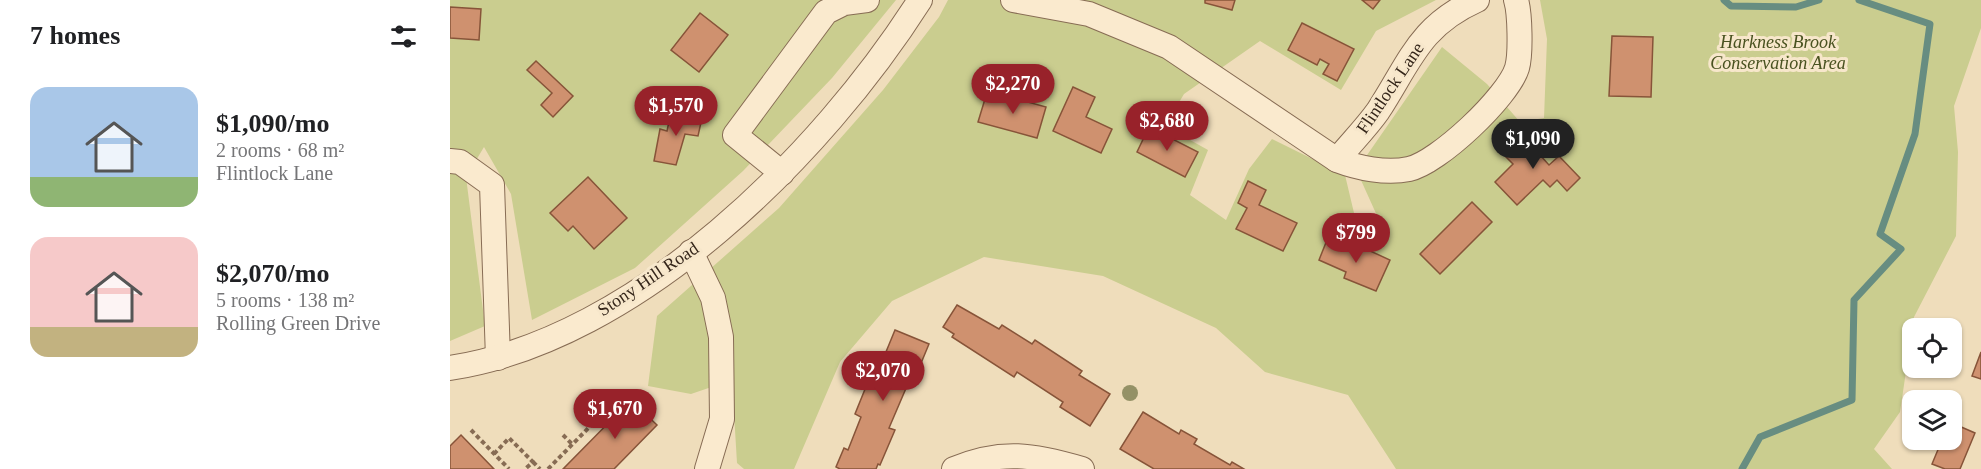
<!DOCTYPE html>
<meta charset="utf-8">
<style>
body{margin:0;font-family:"Times New Roman",serif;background:#f6f6f6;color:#202124;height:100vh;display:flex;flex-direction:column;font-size:22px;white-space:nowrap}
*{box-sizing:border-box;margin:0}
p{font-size:20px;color:#757577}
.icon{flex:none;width:33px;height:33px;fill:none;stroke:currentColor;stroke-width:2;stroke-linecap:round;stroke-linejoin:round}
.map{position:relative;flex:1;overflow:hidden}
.drawer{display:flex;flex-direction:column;background:#fff;width:450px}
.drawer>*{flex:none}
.fabs{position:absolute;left:1452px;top:318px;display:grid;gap:12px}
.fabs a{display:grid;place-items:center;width:60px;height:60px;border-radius:12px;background:#fff;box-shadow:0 2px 4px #0004;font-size:30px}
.price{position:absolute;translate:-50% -51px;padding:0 14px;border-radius:21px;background:#98222a;color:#fff;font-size:20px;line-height:39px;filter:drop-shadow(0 2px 3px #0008)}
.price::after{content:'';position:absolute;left:50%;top:36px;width:18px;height:14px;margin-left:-9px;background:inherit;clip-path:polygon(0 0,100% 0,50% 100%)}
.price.active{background:#222;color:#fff}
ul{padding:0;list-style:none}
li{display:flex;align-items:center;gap:18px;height:150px;padding:0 30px}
li span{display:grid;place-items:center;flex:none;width:168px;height:120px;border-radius:18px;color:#555}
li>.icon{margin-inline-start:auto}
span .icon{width:72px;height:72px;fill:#fffc;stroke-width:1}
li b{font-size:26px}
h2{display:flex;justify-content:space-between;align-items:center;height:72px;padding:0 30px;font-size:26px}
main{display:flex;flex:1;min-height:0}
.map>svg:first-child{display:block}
.green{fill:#cacd8f}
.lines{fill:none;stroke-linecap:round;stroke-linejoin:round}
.stream{stroke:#678d81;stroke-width:7}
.building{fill:#cf916f;stroke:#875439;stroke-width:1.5}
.street-casing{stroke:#876c54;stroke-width:26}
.path{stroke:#876c54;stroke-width:4;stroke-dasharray:4.5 3;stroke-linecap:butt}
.street{stroke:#faeace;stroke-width:24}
.tree{fill:#949166}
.labels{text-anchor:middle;stroke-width:6;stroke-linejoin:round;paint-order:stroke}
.park-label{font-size:18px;font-style:italic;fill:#495220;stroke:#f7e7cb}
.street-label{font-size:18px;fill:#35261a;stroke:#f7e7cb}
</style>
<main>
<section class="drawer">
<h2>7 homes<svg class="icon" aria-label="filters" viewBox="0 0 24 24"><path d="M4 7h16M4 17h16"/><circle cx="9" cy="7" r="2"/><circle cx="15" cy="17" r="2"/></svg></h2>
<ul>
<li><span style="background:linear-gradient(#a9c7e8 75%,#8fb573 0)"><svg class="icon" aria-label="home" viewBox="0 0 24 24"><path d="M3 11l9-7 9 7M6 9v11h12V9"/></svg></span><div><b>$1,090/mo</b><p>2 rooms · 68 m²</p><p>Flintlock Lane</p></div></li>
<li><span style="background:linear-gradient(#f6c9c9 75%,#c2b280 0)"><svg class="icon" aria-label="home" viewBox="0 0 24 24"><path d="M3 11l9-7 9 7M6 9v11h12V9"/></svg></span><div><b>$2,070/mo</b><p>5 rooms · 138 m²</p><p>Rolling Green Drive</p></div></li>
</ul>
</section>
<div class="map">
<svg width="1531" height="469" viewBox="0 0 1531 469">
<rect width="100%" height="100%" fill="#efddbb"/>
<!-- green -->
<g class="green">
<polygon points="0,0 446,0 382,78 293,171 185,268 82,320 61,194 34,147 16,177 35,326 0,341"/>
<polygon points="498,0 986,0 926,31 891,90 810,41 734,94 715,126 758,150 740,195 776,220 799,169 822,139 895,175 909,234 938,240 910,178 915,158 992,47 1037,84 1070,122 1094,118 1097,39 1090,0 1531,0 1531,28 1504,106 1508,152 1506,236 1464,317 1450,412 1424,449 1442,469 946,469 898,395 815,372 766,328 653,276 534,257 442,301 390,362 344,469 294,469 287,463 282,380 241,394 198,386 207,316 329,208 433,90 489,17"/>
</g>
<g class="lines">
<!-- stream -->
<g class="stream">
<polyline points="1274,0 1281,6 1346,7 1369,0"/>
<polyline points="1292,469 1310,437 1402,400 1404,300 1451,249 1430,234 1465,134 1480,24 1409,0"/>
</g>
</g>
<!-- building -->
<g class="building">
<polygon points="755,0 785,0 782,10 755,3"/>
<polygon points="912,0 930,0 923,9"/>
<polygon points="0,7 31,9 29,40 0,38"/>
<polygon points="250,13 278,35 249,72 221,50"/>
<polygon points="852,23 904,49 887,81 873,74 879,64 870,59 867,65 838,50"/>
<polygon points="1162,36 1203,37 1201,97 1159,96"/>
<polygon points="86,61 123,96 103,117 91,105 102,93 77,70"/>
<polygon points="623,87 645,97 636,117 662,129 651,153 603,131"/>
<polygon points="545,93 596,107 587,138 528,122 535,99 543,101"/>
<polygon points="221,112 252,118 248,136 235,134 226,165 204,161 210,129 217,131"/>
<polygon points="699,127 748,152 735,177 687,152"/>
<polygon points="1078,132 1095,150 1090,155 1099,165 1109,156 1130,178 1117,191 1107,180 1100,187 1093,180 1067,205 1045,182 1063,164 1054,155"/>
<polygon points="138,177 177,218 144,249 123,226 118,231 100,213"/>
<polygon points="798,181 816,190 809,205 847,223 833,251 786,229 797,208 788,203"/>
<polygon points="1022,202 1042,222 990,274 970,254"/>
<polygon points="877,240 904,252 907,245 940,260 926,291 894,278 896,272 869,260"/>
<polygon points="507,305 549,329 552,325 582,344 585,340 632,371 629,375 660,394 640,426 610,407 613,402 567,372 564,377 502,337 504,334 493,327"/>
<polygon points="445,330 479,344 464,380 460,379 439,428 445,430 430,465 428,464 426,469 390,469 386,467 394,448 398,450 411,417 405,414 426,362 431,364"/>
<polygon points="1531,352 1531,379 1522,376"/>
<polygon points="181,400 207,425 164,469 113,469"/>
<polygon points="693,412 729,434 731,430 747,439 744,444 780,465 782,462 794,469 704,469 670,449"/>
<polygon points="1502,423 1525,433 1510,469 1495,469 1482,464 1492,440 1502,440"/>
<polygon points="11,435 44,469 0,469 0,446"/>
</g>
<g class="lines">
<!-- street casing -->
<g class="street-casing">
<g id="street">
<path d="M 563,0 L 639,14 L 719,47 L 887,160 C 908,168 936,174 959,169 C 988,163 1058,97 1067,68 C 1071,54 1070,13 1066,0"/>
<path d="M 887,160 C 900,144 916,128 928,111 C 960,62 969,26 1027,0"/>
<polyline points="0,161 10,162 42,185 48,358"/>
<polyline points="332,173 285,135 376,12 394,3 417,0"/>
<polyline points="241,252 263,298 271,337 272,419 257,469"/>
<path d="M 0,368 C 188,339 372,154 470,0"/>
<path d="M 504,469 C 552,449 584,455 632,469"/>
</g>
</g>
<!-- path -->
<g class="path">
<polyline points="142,407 151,415"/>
<polyline points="21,430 59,469"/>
<polyline points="113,435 122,444"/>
<polyline points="44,454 59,438 83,462 75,469"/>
<polyline points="83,462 90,469"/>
<polyline points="98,469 173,393"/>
</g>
<!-- street -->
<use href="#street" class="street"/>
</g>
<!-- trees -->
<circle class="tree" cx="680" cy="393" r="8"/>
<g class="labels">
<!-- park labels -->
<g class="park-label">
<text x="1328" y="48">Harkness Brook<tspan x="1328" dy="21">Conservation Area</tspan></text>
</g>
<!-- street labels -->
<g class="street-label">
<text transform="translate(940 88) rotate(-56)" y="6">Flintlock Lane</text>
<text transform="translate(198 279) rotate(-34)" y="6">Stony Hill Road</text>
</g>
</g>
</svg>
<div class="fabs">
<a><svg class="icon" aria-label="locate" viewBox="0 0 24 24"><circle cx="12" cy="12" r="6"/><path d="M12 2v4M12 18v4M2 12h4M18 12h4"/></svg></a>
<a><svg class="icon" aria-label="layers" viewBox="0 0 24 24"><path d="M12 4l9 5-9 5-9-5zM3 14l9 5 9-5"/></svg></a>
</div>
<b class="price" style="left:563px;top:115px">$2,270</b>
<b class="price" style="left:226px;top:137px">$1,570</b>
<b class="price" style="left:717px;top:152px">$2,680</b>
<b class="price active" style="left:1083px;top:170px">$1,090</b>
<b class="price" style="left:906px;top:264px">$799</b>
<b class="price" style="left:433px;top:402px">$2,070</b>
<b class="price" style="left:165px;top:440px">$1,670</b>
</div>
</main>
